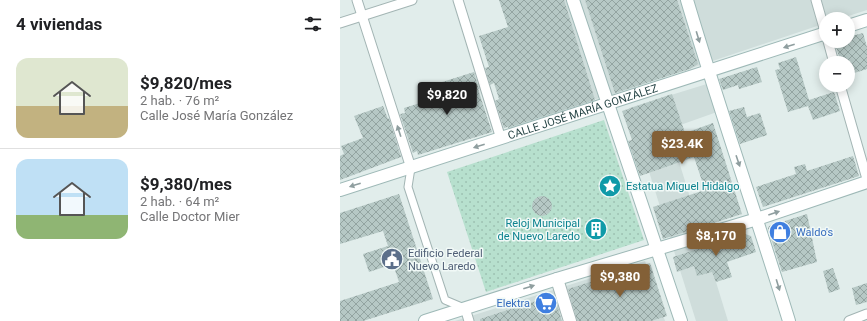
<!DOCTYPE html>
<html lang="es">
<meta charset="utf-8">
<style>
body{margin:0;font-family:Roboto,sans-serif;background:#f2f2f2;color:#202124;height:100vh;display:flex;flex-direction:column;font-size:15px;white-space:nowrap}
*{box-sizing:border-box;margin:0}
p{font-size:13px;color:#757577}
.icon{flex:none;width:22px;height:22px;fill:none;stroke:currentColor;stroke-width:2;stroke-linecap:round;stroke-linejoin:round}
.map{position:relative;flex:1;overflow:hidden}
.details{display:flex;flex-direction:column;background:#fff;width:340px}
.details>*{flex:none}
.tools{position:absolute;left:479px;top:12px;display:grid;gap:8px}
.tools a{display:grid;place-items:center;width:36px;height:36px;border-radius:50%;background:#fff;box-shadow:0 2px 10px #0003;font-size:20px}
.price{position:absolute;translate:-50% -34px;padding:0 9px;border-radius:4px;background:#836037;color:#fff;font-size:13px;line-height:26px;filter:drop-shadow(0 1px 2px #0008)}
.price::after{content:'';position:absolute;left:50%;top:24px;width:12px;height:9px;margin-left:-6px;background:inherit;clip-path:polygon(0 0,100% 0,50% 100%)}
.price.selected{background:#222;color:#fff}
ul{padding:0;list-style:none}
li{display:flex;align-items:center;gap:12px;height:100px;padding:0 16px}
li+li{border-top:1px solid #e0e0e0}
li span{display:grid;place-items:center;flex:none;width:112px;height:80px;border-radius:12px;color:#555}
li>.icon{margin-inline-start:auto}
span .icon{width:48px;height:48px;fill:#fffc;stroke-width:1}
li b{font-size:17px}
h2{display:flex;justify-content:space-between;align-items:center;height:48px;padding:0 16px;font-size:17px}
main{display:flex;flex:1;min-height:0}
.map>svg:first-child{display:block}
.built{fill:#cfdddb}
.park{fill:url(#park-dots)}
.building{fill:url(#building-cross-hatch)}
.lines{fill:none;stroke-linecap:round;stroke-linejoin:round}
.pedestrian-casing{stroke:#a3b5b4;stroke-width:9}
.minor-casing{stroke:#a3b5b4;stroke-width:11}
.tertiary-casing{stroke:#a3b5b4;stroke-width:14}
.secondary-casing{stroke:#9eb9b7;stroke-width:14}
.pedestrian{stroke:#fff;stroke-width:7}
.minor{stroke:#fff;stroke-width:9}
.tertiary{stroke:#fff;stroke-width:12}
.secondary{stroke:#fff;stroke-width:12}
.oneway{fill:#8f9e9f}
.labels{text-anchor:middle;stroke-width:3;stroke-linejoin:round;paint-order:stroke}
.street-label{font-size:11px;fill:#1f3e3f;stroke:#f1f9f7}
.culture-label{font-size:11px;fill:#0d838f;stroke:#f1f9f7;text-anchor:start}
.shop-label{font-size:11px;fill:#366cbe;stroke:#f1f9f7;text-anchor:start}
.service-label{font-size:11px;fill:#4e5e75;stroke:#f1f9f7;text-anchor:start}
</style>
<main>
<section class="details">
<h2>4 viviendas<svg class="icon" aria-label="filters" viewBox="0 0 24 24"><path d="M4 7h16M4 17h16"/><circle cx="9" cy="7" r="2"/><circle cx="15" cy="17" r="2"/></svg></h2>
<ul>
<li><span style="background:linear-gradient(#dfe7d0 60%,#c2b280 0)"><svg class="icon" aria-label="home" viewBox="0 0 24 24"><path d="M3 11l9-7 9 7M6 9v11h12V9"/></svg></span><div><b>$9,820/mes</b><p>2 hab. · 76 m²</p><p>Calle José María González</p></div></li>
<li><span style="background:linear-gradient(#bfe0f5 70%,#8fb573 0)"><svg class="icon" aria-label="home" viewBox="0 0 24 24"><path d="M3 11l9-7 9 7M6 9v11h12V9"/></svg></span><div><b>$9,380/mes</b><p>2 hab. · 64 m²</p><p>Calle Doctor Mier</p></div></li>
</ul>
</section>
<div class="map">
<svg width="527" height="321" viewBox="0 0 527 321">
<defs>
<pattern id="park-dots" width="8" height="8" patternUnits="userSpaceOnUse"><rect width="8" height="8" fill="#b7e0ce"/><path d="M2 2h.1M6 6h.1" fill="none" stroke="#9dc1b2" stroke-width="1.8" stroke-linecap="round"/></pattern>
<pattern id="building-cross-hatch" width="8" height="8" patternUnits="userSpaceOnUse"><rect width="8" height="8" fill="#b6c8c5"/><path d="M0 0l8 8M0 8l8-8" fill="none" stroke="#93a4a1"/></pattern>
</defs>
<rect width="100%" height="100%" fill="#e1edeb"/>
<!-- built -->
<g class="built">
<polygon points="195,0 527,0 527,10 499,19 486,19 486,23 271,95 226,107"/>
<polygon points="370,83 377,112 329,129 388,321 356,321 289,108"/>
<polygon points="305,261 325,321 286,321 277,292 192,321 115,321"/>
</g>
<!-- park -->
<polygon class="park" points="264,120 304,240 146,292 107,172"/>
<!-- building -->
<g class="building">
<polygon points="159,0 224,0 255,100 168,128 168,127 164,128 155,101 159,99 154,83 150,85 145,68 149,67 139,36 168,27"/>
<polygon points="245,0 337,0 358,64 350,69 275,93"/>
<polygon points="523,33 527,47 527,69 508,75 508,63 501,63 494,41 508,41 508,37"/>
<polygon points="456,57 469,100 494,92 500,111 473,120 468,106 448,112 435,70 440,69 438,63"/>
<polygon points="417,67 422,82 399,89 398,85 383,90 379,79"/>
<polygon points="134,72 139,89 138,89 152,132 78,155 77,151 73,153 60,114 65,113 64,108 100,97 96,84"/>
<polygon points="332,94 345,133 373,123 402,214 323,239 313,207 365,190 354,157 300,176 288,141 292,140 282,111"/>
<polygon points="43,106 48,119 49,118 61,157 0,180 0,156 4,154 1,146 23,138 14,116"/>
<polygon points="404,107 407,117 420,113 427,135 400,144 389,111"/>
<polygon points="513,156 519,176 423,207 416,187 456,174 454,167 465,164 467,171"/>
<polygon points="59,194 93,299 23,321 0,321 0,301 59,282 53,264 29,272 23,254 48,246 43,231 0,244 0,213"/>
<circle cx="202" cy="206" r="10"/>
<polygon points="467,214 477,262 442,272 428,229 429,226"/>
<polygon points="405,234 411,236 416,252 387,262 392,277 376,282 372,272 357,276 354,266 337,272 333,257"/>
<polygon points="310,263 327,316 311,321 237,321 228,289"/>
<polygon points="493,268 500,289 489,293 483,271"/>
<polygon points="527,283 527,302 516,305 512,288"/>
<polygon points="214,295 222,321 140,321 140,319"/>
</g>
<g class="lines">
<!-- pedestrian casing -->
<g class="pedestrian-casing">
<polyline id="pedestrian" points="71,168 68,187 105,300 124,308"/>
</g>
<!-- minor casing -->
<g class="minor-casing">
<g id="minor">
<polyline points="17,0 71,168"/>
<polyline points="118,0 161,139"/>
<polyline points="476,0 486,35"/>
<polyline points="0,23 72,0"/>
<polyline points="488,41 494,63"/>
<polyline points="500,85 527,179"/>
<polyline points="125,308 129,321"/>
<polyline points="509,321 527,314"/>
</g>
</g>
<!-- tertiary casing -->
<g class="tertiary-casing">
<polyline id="tertiary" points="217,279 230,321"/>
</g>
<!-- secondary casing -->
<g class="secondary-casing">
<g id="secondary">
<polyline points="233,0 341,321"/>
<path d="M 347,0 C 379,108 416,214 449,321"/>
<polyline points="508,26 527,20"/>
<path id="s1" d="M 0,190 L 486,33"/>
<polyline points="85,321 217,279 417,219 527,182"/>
</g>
</g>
<!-- pedestrian -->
<use href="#pedestrian" class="pedestrian"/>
<!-- minor -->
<use href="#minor" class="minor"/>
<!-- tertiary -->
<use href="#tertiary" class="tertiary"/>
<!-- secondary -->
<use href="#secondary" class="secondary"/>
</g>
<!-- one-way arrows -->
<defs><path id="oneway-solid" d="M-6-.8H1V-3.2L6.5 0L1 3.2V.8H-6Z"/></defs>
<g class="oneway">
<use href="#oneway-solid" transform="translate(358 37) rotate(73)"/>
<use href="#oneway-solid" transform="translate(449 46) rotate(162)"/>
<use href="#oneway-solid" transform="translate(59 131) rotate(-108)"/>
<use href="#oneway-solid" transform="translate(139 146) rotate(162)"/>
<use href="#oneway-solid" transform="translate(398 161) rotate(71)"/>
<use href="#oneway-solid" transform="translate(15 185) rotate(162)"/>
<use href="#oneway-solid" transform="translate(434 213) rotate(-19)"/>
<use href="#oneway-solid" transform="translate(438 285) rotate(73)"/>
<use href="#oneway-solid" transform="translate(189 287) rotate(-18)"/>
</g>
<!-- icons -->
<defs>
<g id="sight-disc" transform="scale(1.15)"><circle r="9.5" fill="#0f9aa8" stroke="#f1f9f7"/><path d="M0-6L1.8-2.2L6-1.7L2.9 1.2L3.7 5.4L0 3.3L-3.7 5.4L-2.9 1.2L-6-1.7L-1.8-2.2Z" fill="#fff"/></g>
<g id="building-disc" transform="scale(1.15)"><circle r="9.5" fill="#0f9aa8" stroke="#f1f9f7"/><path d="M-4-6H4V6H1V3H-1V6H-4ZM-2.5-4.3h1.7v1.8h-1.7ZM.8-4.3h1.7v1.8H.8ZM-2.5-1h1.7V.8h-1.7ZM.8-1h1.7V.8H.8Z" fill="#fff"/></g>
<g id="shop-disc" transform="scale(1.15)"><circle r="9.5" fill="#3f7fe0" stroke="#f1f9f7"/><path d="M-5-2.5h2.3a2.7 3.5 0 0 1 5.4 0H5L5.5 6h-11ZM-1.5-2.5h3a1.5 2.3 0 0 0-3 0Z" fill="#fff"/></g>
<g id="civic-disc" transform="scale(1.15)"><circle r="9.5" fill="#5c6f8a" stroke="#f1f9f7"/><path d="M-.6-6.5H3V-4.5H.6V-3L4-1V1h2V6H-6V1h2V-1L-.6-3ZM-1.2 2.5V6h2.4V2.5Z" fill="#fff"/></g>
<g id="supermarket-disc" transform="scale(1.15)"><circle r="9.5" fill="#3f7fe0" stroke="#f1f9f7"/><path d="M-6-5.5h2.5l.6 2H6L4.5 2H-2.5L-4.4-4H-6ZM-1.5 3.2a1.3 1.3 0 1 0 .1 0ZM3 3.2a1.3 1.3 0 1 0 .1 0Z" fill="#fff"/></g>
</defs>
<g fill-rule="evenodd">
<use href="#sight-disc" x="270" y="186"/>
<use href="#building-disc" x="256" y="229"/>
<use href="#shop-disc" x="440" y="232"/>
<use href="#civic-disc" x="52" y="259"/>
<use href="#supermarket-disc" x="206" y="303"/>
</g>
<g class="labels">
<!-- street labels -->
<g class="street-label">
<text dy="4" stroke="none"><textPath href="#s1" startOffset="255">CALLE JOSÉ MARÍA GONZÁLEZ</textPath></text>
</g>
<!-- culture labels -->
<g class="culture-label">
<text x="286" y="190">Estatua Miguel Hidalgo</text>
<text x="240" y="227" text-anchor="end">Reloj Municipal<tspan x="240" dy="13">de Nuevo Laredo</tspan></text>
</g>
<!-- shop labels -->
<g class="shop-label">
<text x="456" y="236">Waldo's</text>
<text x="190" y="307" text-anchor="end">Elektra</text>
</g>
<!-- service labels -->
<g class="service-label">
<text x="68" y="257">Edificio Federal<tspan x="68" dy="13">Nuevo Laredo</tspan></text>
</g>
</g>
</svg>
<div class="tools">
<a>+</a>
<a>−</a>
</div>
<b class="price selected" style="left:107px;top:116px">$9,820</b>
<b class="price" style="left:342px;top:165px">$23.4K</b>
<b class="price" style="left:376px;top:257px">$8,170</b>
<b class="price" style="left:280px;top:298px">$9,380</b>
</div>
</main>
